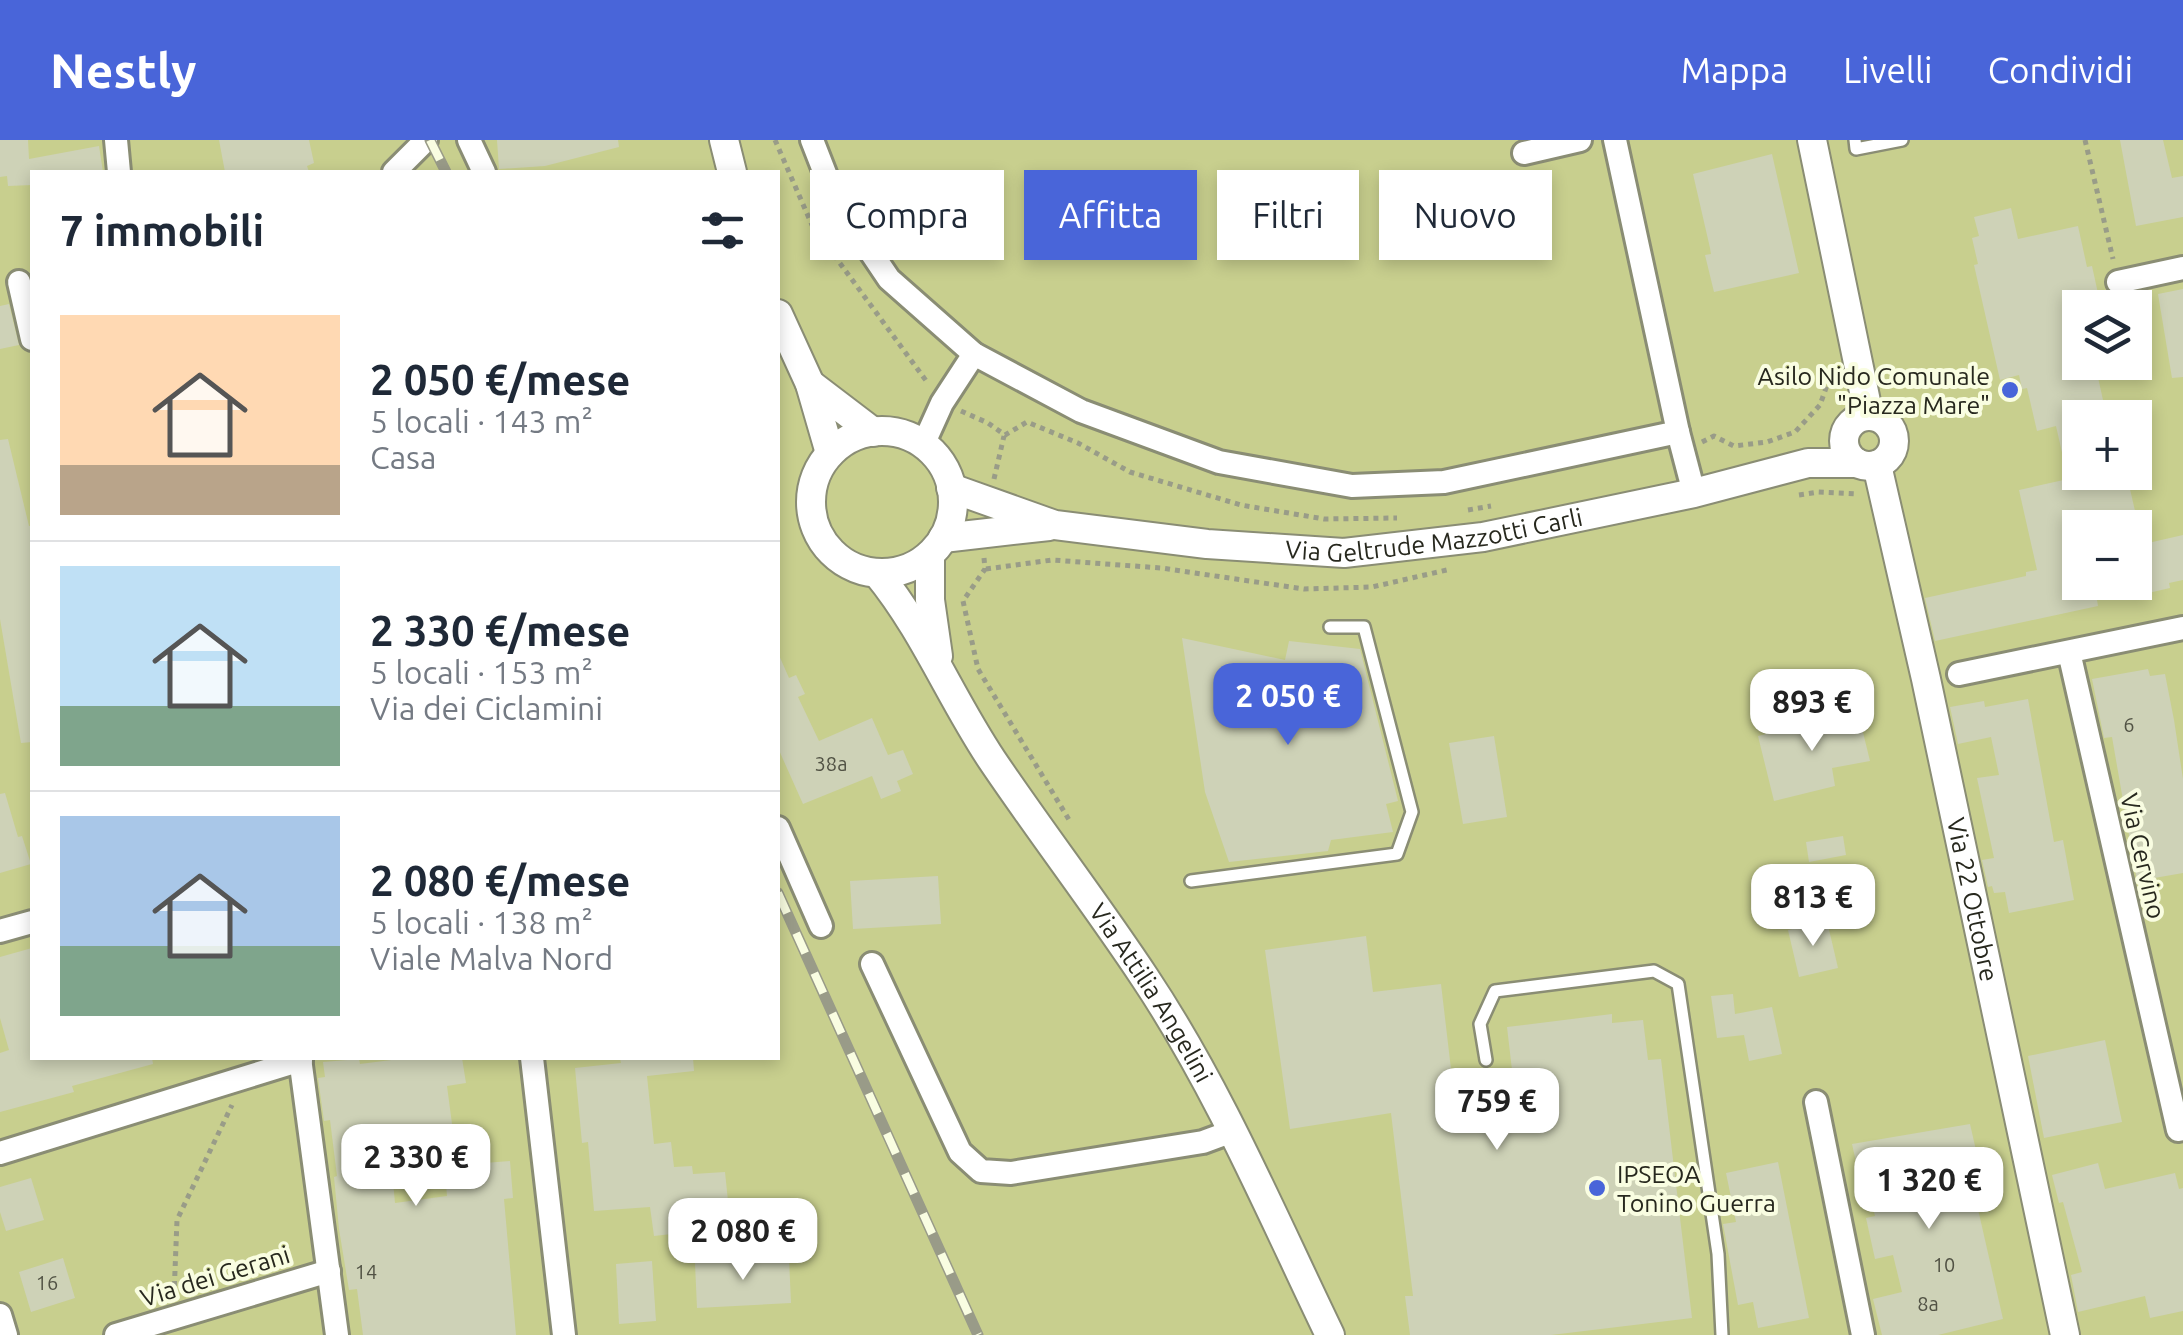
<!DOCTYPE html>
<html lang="it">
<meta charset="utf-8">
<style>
body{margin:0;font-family:Ubuntu,sans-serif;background:#f6f6f7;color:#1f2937;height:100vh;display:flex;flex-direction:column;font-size:38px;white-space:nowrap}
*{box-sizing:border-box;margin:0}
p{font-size:32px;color:#747a83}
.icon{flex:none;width:55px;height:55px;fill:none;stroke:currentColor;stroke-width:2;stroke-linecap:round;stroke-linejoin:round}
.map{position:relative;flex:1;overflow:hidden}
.details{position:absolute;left:30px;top:30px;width:750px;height:890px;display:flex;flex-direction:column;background:#fff;border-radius:0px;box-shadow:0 5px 15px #0003}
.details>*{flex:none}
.banner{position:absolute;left:810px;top:30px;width:950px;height:90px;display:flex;gap:20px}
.buttons{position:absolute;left:2062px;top:150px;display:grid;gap:20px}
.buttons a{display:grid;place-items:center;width:90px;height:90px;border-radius:0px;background:#fff;box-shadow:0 5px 15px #0003;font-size:50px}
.price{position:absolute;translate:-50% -85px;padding:0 22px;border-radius:20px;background:#fff;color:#222;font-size:32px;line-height:65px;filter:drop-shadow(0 2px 5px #0008)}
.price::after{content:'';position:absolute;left:50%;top:60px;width:30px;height:22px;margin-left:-15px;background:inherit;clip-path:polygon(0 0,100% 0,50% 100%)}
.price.selected{background:#4965d9;color:#fff}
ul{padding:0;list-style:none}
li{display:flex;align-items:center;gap:30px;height:250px;padding:0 30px}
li+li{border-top:2px solid #e0e1e3}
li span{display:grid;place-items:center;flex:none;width:280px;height:200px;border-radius:0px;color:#555}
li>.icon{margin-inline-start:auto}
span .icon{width:120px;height:120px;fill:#fffc;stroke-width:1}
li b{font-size:42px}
h2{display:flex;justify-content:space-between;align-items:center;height:120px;padding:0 30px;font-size:42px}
.tag{padding:0 35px;border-radius:0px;background:#fff;box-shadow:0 5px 15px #0003;font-size:35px;line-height:90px}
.tag.selected{background:#4965d9;color:#fff}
header{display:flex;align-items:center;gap:60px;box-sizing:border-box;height:140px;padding:0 50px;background:#4965d9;color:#fff}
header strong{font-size:48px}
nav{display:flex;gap:55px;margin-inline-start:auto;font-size:35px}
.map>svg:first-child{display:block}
.forest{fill:#c8cf8e;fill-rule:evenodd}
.building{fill:#ced2b7}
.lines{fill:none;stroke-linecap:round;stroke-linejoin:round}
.service-casing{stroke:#8a8d74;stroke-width:16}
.minor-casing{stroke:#8a8d74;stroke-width:28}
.tertiary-casing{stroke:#8a8d74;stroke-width:32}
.path{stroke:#999c88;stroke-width:5;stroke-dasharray:5 5;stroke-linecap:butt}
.service{stroke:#fff;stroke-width:11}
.minor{stroke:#fff;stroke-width:22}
.tertiary{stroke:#fff;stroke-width:28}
.rail-casing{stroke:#999b88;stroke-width:11}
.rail{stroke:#f9fde1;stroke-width:8;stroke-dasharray:22;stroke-linecap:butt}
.poi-dot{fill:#4965d9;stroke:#f9fde1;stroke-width:4}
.labels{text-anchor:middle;stroke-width:8;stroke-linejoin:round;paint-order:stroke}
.number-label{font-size:20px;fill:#515244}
.poi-label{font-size:25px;fill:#27281e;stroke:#f9fde1;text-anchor:end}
.street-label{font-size:25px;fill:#27281e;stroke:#f9fde1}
</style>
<header>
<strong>Nestly</strong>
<nav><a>Mappa</a><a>Livelli</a><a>Condividi</a></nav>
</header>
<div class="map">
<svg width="2183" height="1195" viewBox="0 0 2183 1195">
<rect width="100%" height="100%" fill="#f9fde1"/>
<!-- forest -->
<path class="forest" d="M 0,0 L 2183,0 L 2183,1195 L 0,1195 ZM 32,32 L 778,32 L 778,918 L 32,918 ZM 2080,168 L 2135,168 L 2135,222 L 2080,222 ZM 2080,278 L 2135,278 L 2135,332 L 2080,332 ZM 2080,388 L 2135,388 L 2135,442 L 2080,442 Z"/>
<!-- building -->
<g class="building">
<polygon points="0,0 28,0 29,19 99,6 103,32 32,32 32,45 8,46 7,36 0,37"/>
<polygon points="219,0 309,0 314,23 307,26 309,32 225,32"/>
<polygon points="497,0 618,0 619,7 545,26 499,29"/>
<polygon points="2120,0 2163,0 2172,38 2183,36 2183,77 2136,86"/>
<polygon points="1772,14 1799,133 1714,152 1705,115 1711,114 1710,108 1693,34"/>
<polygon points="2011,68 2018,99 2078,86 2087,127 2092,126 2099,158 2086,160 2087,168 2080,168 2080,236 2097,233 2107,278 2080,278 2080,332 2126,332 2139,388 2080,388 2080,442 2094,442 2098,466 1935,501 1925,458 2026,436 2026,432 2037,430 2019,350 2068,339 2056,286 2037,291 2027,248 2022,249 2019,235 2000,240 1974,125 1978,124 1972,98 1979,96 1974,77"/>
<polygon points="2183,149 2183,237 2172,238 2158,154"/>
<polygon points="9,164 19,205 0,209 0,166"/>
<polygon points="8,299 29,386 32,386 32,602 21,603 0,479 0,300"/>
<polygon points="2183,395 2183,440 2169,443 2170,448 2135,456 2135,406"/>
<polygon points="1182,498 1285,520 1289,501 1360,509 1398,661 1386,664 1393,692 1331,700 1328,711 1229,722 1205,652"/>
<polygon points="778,513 789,538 796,535 805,554 798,557 819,601 872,578 888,615 903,610 913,634 897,641 901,651 881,659 872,636 803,664 778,608"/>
<polygon points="2148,529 2150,536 2165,534 2174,580 2183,639 2183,733 2137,741 2112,597 2104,598 2092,539"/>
<polygon points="2028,559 2054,702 2063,700 2074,760 2009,773 2005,752 1994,753 1992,746 1988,747 1982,720 1994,718 1977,638 1999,635 1991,597 1958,604 1950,567 1984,561 1985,567"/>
<polygon points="1838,569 1841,580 1859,576 1870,621 1832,628 1835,646 1774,661 1758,596 1807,584 1805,578"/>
<polygon points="1494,596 1507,677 1463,684 1449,603"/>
<polygon points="5,653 18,697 22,696 31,724 0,733 0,654"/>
<polygon points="1843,696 1846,715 1809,722 1806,702"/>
<polygon points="938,736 941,784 853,789 850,741"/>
<polygon points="1827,781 1838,828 1799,837 1788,790"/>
<polygon points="1366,796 1373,852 1441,844 1457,980 1517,973 1507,887 1612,874 1612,883 1643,880 1648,920 1661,919 1692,1178 1551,1195 1410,1195 1405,1156 1413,1156 1391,973 1290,989 1265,810"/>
<polygon points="32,808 32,918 152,918 153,924 72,946 74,952 0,972 0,913 9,910 0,878 0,817"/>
<polygon points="1733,854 1735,874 1772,867 1782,914 1749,921 1744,895 1717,898 1711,856"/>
<polygon points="2105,900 2122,982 2044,998 2028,916"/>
<polygon points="407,918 462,918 466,943 447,946 452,984 370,995 374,1033 392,1031 395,1063 447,1056 445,1032 472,1029 472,1024 510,1021 513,1058 504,1059 516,1195 363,1195 357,1149 349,1150 339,1089 334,1037 337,1036 330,980 324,981 318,938 325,937 323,922 359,919 360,924"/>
<polygon points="620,918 693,918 694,931 647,936 654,1004 671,1002 674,1027 692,1026 693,1034 725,1032 728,1061 676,1065 680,1093 654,1096 650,1067 594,1071 588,1002 582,1003 575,928 621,923"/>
<polygon points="1970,984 1981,1032 1970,1034 2003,1179 1938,1195 1882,1195 1873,1159 1902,1152 1893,1115 1875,1119 1866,1078 1875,1076 1866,1039 1860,1040 1852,1004"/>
<polygon points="1778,1022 1809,1178 1758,1188 1753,1162 1738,1165 1723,1084 1736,1082 1726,1033"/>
<polygon points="2098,1023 2105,1049 2175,1033 2179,1049 2183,1048 2183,1171 2150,1178 2145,1156 2078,1172 2071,1135 2082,1132 2063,1062 2059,1063 2052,1035"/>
<polygon points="31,1038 44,1080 6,1091 0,1072 0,1047"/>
<polygon points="63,1118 75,1158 31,1172 19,1132"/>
<polygon points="789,1118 791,1163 697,1168 695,1123"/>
<polygon points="652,1121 656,1181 619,1184 616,1124"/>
</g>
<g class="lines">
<!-- service casing -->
<g class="service-casing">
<g id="service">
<polyline points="1855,0 1856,9 1902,0"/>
<polyline points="1191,741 1397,714 1412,672 1364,487 1330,487"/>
<polyline points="1486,920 1480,884 1495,851 1654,831 1678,844 1718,1114 1722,1195"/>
</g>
</g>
<!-- minor casing -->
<g class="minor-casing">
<g id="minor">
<polyline points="116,0 119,32"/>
<polyline points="469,0 484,32"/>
<polyline points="812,0 835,59 889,139 974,214 1081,271 1219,322 1352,346 1444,342 1678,292 1615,0"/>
<polyline points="1524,13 1580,0"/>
<polyline points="394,32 426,0"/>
<polyline points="19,142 32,199"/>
<polyline points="2118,142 2183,128"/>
<polyline points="1678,292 1694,353"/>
<polyline points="923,305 942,263 974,214"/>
<polyline points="2069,512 2178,990 2183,989"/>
<polyline points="1959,534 2183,488"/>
<polyline points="778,688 821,786"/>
<polyline points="0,791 32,782"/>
<polyline points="872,824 960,1012 981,1031 1011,1033 1203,1002 1230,992"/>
<polyline points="300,918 337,1195"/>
<polyline points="532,918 564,1195"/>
<polyline points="1816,962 1863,1195"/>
<polyline points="0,1013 301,920"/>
<polyline points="0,1175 6,1195"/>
<polyline points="116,1195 329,1131"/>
</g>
</g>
<!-- tertiary casing -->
<g class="tertiary-casing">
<g id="tertiary">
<polyline points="724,0 732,32"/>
<polyline points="1812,0 1869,276"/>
<polyline points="778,174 810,244 830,313"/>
<polyline points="810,244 873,292"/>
<circle cx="1869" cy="301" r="25"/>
<circle cx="882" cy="362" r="71"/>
<path id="s1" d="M 1877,325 L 1926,539 L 2065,1195"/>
<path id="s2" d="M 951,348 L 1055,385 L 1207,404 L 1344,413 L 1483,397 L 1694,353 L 1808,323 L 1857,323"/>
<polyline points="943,398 1049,386"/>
<polyline points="930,415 930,460 938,516"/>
<path id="s3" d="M 877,433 C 924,490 951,559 992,620 C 1042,694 1096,764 1145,838 C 1219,949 1272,1075 1330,1195"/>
</g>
</g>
<!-- path -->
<g class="path">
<polyline points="775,0 812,85 927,242"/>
<polyline points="2085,0 2113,119"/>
<polyline points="961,271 988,283 1005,295 1027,282 1078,303 1130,332 1241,365 1324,379 1397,378"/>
<polyline points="1702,302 1714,296 1734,306 1767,302 1795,292 1820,265 1833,228"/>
<polyline points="994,339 1004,296"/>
<polyline points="1799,355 1818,352 1858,354"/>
<polyline points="1468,370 1491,366"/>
<polyline points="984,418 985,429 963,461 978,529 1071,683"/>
<polyline points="986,429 1052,420 1161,428 1304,449 1372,447 1451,429"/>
<polyline points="174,1156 177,1080 232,965"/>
</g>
<!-- service -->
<use href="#service" class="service"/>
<!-- minor -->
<use href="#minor" class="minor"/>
<!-- tertiary -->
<use href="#tertiary" class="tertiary"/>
<!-- rail casing -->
<g class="rail-casing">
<g id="rail">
<polyline points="430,0 446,32"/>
<polyline points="778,753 978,1195"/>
</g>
</g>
<!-- rail -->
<use href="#rail" class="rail"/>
</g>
<!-- markers -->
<g class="poi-dot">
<circle cx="2010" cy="250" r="10"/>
<circle cx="1597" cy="1048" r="10"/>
</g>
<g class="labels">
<!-- number labels -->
<g class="number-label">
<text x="2129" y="592">6</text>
<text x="831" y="631">38a</text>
<text x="1944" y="1132">10</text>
<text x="366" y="1139">14</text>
<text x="47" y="1150">16</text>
<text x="1928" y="1171">8a</text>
</g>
<!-- poi labels -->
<g class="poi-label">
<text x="1990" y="245">Asilo Nido Comunale<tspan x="1990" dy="29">"Piazza Mare"</tspan></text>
<text x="1617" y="1043" text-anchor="start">IPSEOA<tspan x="1617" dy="29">Tonino Guerra</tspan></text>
</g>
<!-- street labels -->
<g class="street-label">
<text dy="9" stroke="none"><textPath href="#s2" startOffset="492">Via Geltrude Mazzotti Carli</textPath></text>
<text transform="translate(2143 716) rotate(77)" y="9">Via Cervino</text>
<text dy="9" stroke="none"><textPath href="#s1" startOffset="445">Via 22 Ottobre</textPath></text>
<text dy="9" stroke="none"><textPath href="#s3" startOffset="502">Via Attilia Angelini</textPath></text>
<text transform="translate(215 1136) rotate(-17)" y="9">Via dei Gerani</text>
</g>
</g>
</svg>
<div class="buttons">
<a><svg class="icon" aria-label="layers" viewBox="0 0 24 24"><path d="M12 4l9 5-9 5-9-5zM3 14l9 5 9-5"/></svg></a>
<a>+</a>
<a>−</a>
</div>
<b class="price selected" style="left:1288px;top:608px">2 050 €</b>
<b class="price" style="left:1812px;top:614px">893 €</b>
<b class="price" style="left:1813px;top:809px">813 €</b>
<b class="price" style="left:1497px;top:1013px">759 €</b>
<b class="price" style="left:416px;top:1069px">2 330 €</b>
<b class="price" style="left:1929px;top:1092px">1 320 €</b>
<b class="price" style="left:743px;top:1143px">2 080 €</b>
<div class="banner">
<a class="tag">Compra</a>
<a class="tag selected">Affitta</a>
<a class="tag">Filtri</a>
<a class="tag">Nuovo</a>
</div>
<section class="details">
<h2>7 immobili<svg class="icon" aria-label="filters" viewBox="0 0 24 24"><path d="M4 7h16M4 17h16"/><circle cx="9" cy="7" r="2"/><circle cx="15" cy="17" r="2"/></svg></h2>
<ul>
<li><span style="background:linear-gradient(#ffd9b3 75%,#b9a48a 0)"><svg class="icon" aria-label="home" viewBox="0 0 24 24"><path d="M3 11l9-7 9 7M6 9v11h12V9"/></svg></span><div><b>2 050 €/mese</b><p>5 locali · 143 m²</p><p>Casa</p></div></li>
<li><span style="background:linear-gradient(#bfe0f5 70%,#7fa58c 0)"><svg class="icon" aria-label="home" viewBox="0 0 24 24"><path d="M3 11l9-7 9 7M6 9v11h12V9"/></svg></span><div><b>2 330 €/mese</b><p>5 locali · 153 m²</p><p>Via dei Ciclamini</p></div></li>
<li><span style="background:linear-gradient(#a9c7e8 65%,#7fa58c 0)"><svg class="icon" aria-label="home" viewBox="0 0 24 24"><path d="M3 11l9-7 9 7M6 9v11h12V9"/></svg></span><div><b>2 080 €/mese</b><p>5 locali · 138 m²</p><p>Viale Malva Nord</p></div></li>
</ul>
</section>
</div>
